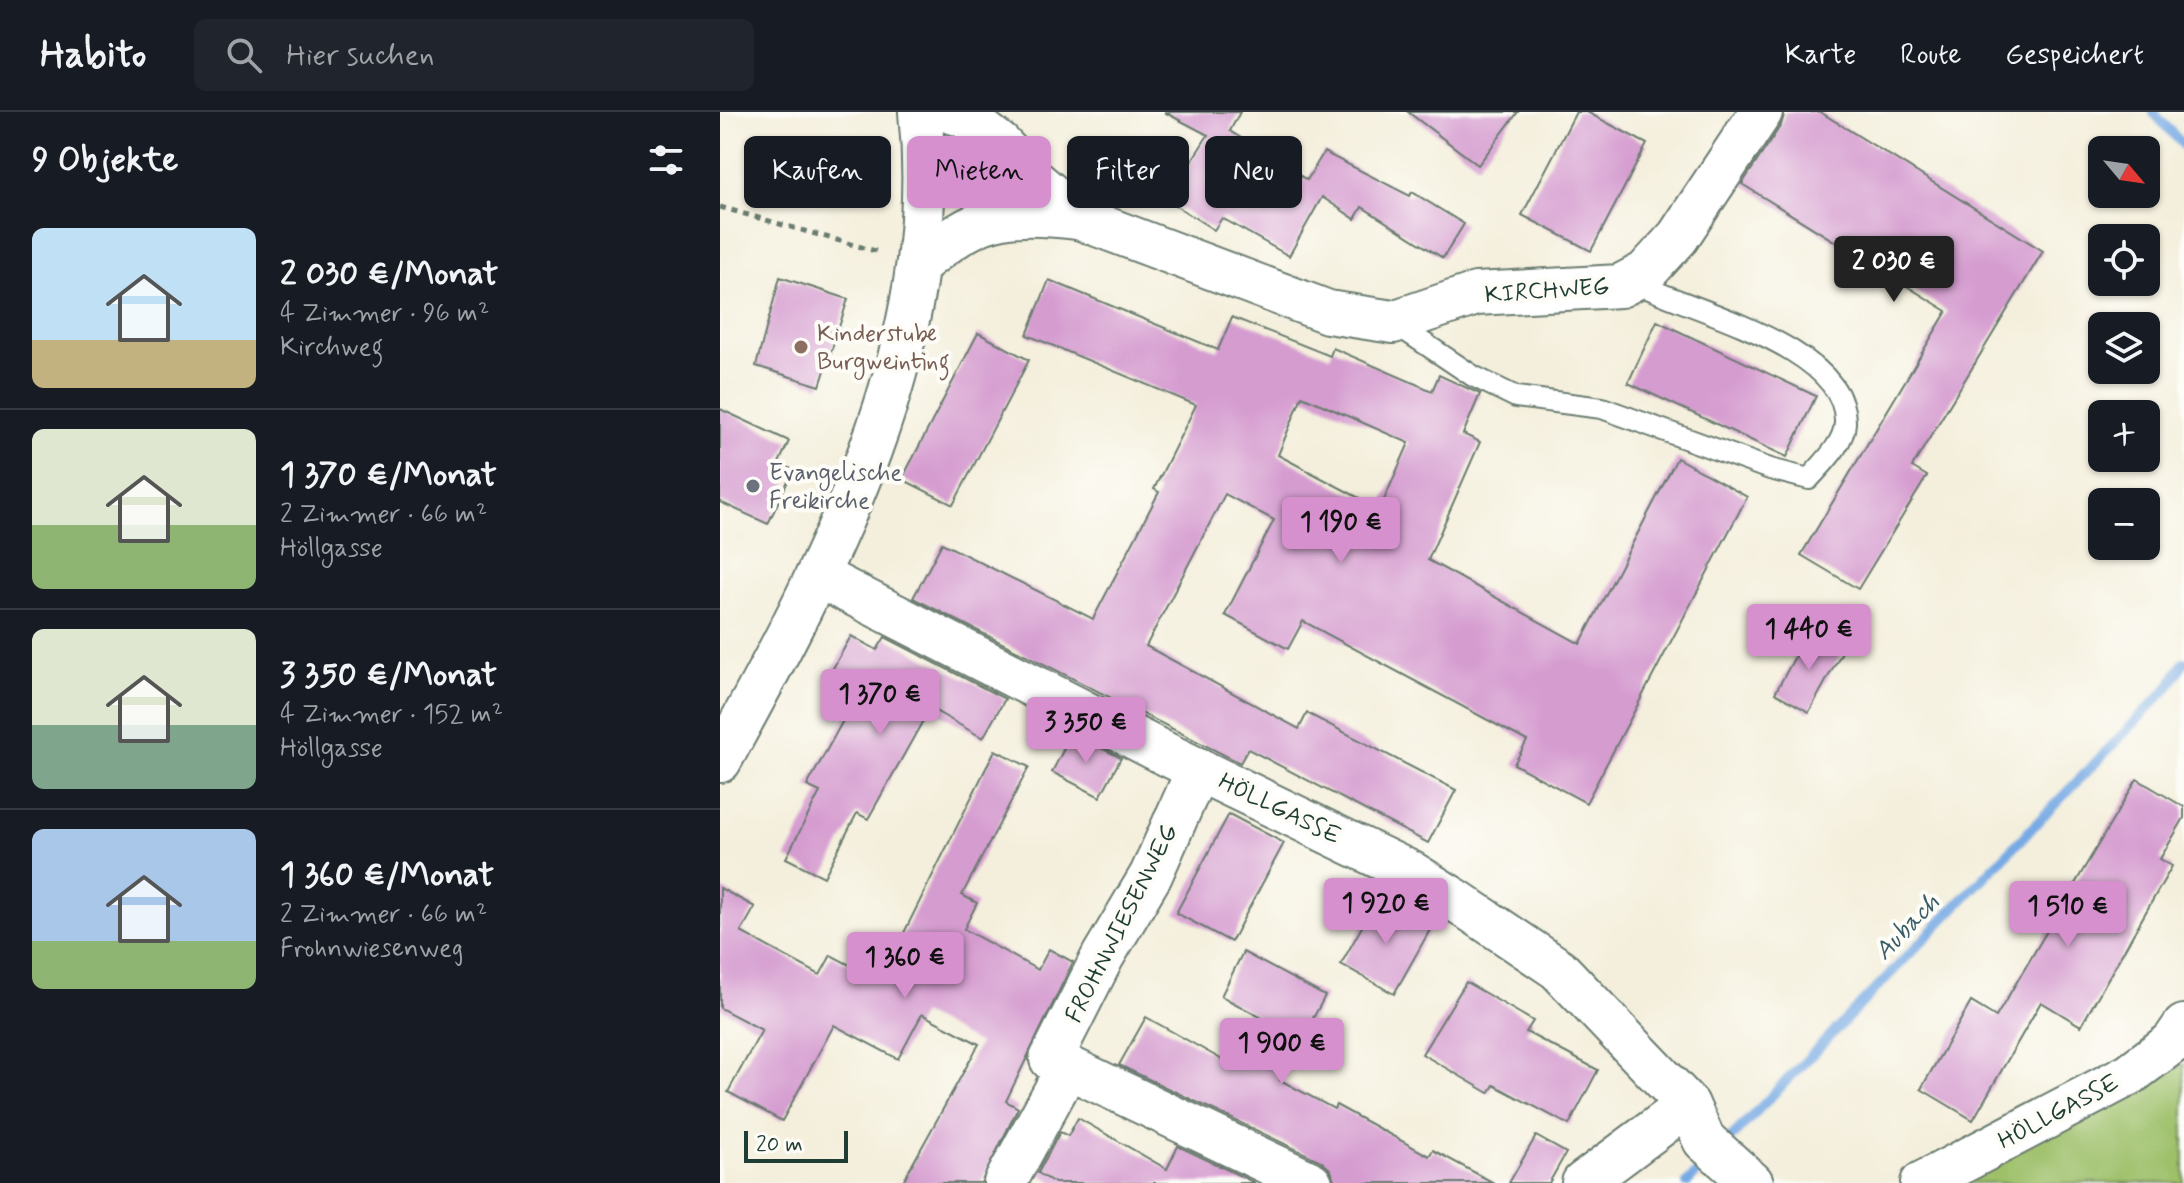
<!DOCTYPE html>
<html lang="de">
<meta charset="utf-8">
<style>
body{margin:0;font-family:Mynerve,sans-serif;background:#20242c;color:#f1f3f6;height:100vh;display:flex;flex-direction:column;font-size:30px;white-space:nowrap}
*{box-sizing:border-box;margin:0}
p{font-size:26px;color:#9ea1a6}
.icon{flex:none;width:44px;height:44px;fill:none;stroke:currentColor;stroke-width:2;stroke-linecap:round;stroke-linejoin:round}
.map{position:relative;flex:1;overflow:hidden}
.panel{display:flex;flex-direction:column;background:#171b24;width:720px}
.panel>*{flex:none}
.banner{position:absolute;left:24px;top:24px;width:760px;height:72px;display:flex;gap:16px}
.needle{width:52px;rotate:119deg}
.buttons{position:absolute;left:1368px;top:24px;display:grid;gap:16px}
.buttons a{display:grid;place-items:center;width:72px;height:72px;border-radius:12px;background:#171b24;box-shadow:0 2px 6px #0004;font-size:40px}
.scale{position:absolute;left:24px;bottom:20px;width:104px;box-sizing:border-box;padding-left:8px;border:4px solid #1f3d34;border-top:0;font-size:22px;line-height:28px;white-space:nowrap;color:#1f3d34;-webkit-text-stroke:6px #fdfcf7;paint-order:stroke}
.price{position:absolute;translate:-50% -68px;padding:0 18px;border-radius:8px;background:#d690ce;color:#111;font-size:26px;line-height:52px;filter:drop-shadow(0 2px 4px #0008)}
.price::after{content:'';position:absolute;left:50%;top:48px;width:24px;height:18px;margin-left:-12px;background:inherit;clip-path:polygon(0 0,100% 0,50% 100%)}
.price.current{background:#222;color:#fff}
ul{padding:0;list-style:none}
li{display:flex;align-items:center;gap:24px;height:200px;padding:0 32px}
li+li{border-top:2px solid #363941}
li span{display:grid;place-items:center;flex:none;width:224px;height:160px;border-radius:12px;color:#555}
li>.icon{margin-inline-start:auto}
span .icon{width:96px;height:96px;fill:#fffc;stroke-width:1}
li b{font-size:34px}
h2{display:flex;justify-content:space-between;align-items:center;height:96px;padding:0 32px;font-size:34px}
.tag{padding:0 28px;border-radius:12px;background:#171b24;box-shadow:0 2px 6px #0004;font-size:28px;line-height:72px}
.tag.current{background:#d690ce;color:#111}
header{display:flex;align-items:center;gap:48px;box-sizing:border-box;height:112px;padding:0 40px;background:#171b24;border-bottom:2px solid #363941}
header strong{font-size:38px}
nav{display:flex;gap:44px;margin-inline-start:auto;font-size:28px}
.search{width:560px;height:72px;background:#20242c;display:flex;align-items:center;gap:20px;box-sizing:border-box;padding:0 28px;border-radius:12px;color:#9ea1a6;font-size:30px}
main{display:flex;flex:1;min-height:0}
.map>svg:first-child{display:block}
.green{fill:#9dc069;stroke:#5e7e4e;stroke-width:2}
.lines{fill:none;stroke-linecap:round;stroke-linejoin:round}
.stream{stroke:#77aae4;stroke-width:10}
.building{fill:#d59cd0;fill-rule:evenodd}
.service-casing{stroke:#6a7b6f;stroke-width:24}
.minor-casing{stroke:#6a7b6f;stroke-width:46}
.path{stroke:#6a7b6f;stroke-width:5;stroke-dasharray:6 6;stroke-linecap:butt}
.service{stroke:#fff;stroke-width:20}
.minor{stroke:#fff;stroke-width:42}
.education-dot{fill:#8d6e63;stroke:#fdfcf7;stroke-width:3}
.worship-dot{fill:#6b7280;stroke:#fdfcf7;stroke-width:3}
.labels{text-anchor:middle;stroke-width:8;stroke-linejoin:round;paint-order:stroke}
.street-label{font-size:24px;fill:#1f3d34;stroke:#fdfcf7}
.education-label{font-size:24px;fill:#785e54;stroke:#fdfcf7;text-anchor:start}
.worship-label{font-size:24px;fill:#5b616d;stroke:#fdfcf7;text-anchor:start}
.water-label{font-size:26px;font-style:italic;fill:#395e69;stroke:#fdfcf7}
</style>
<header>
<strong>Habito</strong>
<div class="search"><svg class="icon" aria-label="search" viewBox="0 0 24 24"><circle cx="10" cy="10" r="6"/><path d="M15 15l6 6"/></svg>Hier suchen</div>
<nav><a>Karte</a><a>Route</a><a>Gespeichert</a></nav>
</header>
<main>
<section class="panel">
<h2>9 Objekte<svg class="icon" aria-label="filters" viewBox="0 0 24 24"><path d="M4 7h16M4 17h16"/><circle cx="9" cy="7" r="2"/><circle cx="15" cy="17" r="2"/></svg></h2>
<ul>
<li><span style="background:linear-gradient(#bfe0f5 70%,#c2b280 0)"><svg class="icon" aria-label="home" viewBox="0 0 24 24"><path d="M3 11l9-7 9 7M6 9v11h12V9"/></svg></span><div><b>2 030 €/Monat</b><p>4 Zimmer · 96 m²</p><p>Kirchweg</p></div></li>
<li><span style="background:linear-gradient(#dfe7d0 60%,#8fb573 0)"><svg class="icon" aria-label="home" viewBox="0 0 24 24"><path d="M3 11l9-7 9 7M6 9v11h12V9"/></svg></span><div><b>1 370 €/Monat</b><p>2 Zimmer · 66 m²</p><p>Höllgasse</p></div></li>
<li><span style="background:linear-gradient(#dfe7d0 60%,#7fa58c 0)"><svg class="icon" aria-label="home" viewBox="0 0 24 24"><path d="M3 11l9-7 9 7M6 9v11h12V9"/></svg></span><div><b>3 350 €/Monat</b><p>4 Zimmer · 152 m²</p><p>Höllgasse</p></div></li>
<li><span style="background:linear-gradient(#a9c7e8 70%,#8fb573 0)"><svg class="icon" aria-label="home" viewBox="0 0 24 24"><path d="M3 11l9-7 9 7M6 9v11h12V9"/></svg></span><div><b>1 360 €/Monat</b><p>2 Zimmer · 66 m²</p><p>Frohnwiesenweg</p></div></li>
</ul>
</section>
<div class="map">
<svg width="1464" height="1071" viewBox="0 0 1464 1071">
<rect width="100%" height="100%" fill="#fdfcf7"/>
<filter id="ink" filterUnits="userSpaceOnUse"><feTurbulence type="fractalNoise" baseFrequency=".0125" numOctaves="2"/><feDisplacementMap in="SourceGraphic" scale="16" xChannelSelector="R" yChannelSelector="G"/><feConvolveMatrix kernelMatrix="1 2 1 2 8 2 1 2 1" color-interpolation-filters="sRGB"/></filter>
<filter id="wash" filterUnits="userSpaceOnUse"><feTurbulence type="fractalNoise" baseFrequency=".006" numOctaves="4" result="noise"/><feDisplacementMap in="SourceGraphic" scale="32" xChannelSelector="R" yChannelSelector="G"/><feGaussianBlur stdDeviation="1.8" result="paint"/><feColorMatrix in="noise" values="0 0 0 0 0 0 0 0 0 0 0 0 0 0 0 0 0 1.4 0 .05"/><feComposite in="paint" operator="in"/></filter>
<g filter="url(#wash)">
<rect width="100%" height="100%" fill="#f4efdc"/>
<!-- green -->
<polygon class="green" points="1464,952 1464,1071 1226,1071"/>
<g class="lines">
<!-- stream -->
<g class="stream">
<polyline points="1433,0 1464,34"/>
<polyline points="1003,1034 1449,575 1464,550"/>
<polyline points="967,1071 992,1046"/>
</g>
</g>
<g id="blocks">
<!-- building -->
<g class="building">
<polygon points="444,0 520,0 510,19 587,68 604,40 690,84 692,80 744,112 723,146 642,95 635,107 602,85 569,144 502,106 494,118 447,88 488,23"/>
<polygon points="688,0 798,0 758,53"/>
<polygon points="856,0 867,0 927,32 871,139 802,103"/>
<polygon points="1065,0 1100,0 1323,139 1192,355 1207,364 1138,477 1081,443 1227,199 1022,72 1061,13"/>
<polygon points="60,165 128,187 100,274 36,254"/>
<path d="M 329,168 L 498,238 L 512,205 L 610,244 L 613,236 L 712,279 L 719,263 L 760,282 L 743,322 L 760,330 L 708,448 L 860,532 L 957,346 L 1027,385 L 866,691 L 794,652 L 807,629 L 583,509 L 568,537 L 505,503 L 554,408 L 505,382 L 426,534 L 579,617 L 587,601 L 736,678 L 708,731 L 528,637 L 520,651 L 193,486 L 222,431 L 373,507 L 439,380 L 434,377 L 476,293 L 307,223 ZM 582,284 L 689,331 L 660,397 L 558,343 Z"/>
<polygon points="937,209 1096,284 1067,345 908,271"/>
<polygon points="258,221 309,248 233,393 182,367"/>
<polygon points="0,297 69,329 59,351 73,358 48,412 0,390"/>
<polygon points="1089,519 1123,538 1089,600 1055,581"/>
<polygon points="131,524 157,538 165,525 285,587 263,626 210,596 148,707 137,701 104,765 66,746 100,680 87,674 142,574 112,558"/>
<polygon points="352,621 401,646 380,685 332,660"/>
<polygon points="275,638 309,655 242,783 257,791 244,817 318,858 329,837 353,850 286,989 298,996 261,1071 182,1071 259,932 202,902 178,947 114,913 62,1009 8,980 42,918 0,896 0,776 35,795 21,820 100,863 111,843 160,869"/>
<polygon points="1417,667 1464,695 1464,706 1440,747 1452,754 1361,914 1321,890 1253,1008 1201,977 1251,890 1276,905"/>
<polygon points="509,702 564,731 511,830 456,801"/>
<polygon points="658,786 711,816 674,882 621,852"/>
<polygon points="523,840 605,884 560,968 614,997 616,993 709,1044 713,1038 774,1071 615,1071 611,1058 601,1049 399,953 426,905 515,955 542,906 501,884"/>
<polygon points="746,870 813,909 806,920 878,958 849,1013 774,973 769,981 702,942"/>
<polygon points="358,1006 447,1057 458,1034 535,1071 335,1071 318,1061 340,1020 348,1024"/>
<polygon points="816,1024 846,1041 829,1071 789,1071"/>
</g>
</g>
</g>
<g filter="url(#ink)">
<use href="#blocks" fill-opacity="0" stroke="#6a7b6f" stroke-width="2"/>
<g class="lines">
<!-- service casing -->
<g class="service-casing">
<path id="service" d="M 674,211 L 753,264 L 796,285 L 882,296 L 1050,357 L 1089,367 C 1102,352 1124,332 1125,311 C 1128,233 966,198 910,168"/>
</g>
<!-- minor casing -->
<g class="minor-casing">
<g id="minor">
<polyline points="231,0 244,4 280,32 314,68 359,106 608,200 673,210 756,182 900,174 925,161 958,125 1041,0"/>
<path d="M 199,152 C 260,102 281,98 359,106"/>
<polyline points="98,464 448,643 692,761 737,789 838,857 968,993 984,1028 1032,1071"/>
<path d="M 0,649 C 109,450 225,235 200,0"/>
<polyline points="478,657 431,763 383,844 331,947 591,1071"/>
<polyline points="285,1071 348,955"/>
<polyline points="863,1071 968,993"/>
<polyline points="1202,1071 1410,962 1453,930 1464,914"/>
</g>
</g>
<!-- path -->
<polyline class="path" points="0,95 159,140"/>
<!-- service -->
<use href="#service" class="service"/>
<!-- minor -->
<use href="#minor" class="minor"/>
</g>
</g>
<!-- markers -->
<circle class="education-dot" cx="81" cy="235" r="8"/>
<circle class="worship-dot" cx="33" cy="374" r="8"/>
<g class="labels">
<!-- street labels -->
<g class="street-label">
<text transform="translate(827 178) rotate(-4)" y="8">KIRCHWEG</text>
<text transform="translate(560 696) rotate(26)" y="8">HÖLLGASSE</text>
<text transform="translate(401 811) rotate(-63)" y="8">FROHNWIESENWEG</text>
<text transform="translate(1338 999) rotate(-28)" y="8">HÖLLGASSE</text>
</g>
<!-- education labels -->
<g class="education-label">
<text x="97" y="229">Kinderstube<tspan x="97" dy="28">Burgweinting</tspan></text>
</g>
<!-- worship labels -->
<g class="worship-label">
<text x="49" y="368">Evangelische<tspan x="49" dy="28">Freikirche</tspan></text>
</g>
<!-- water labels -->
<g class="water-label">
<text transform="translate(1186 814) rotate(-46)" y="9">Aubach</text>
</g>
</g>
</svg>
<div class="buttons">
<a><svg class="needle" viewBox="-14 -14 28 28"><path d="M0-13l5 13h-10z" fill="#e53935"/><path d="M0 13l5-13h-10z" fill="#9ea1a6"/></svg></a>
<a><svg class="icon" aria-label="locate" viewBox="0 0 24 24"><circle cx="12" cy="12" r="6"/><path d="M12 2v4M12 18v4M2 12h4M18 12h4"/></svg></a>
<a><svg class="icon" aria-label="layers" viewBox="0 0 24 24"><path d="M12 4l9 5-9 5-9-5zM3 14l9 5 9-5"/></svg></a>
<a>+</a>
<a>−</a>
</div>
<div class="scale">20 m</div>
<b class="price current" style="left:1174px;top:192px">2 030 €</b>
<b class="price" style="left:621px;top:453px">1 190 €</b>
<b class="price" style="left:1089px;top:560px">1 440 €</b>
<b class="price" style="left:160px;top:625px">1 370 €</b>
<b class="price" style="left:366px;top:653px">3 350 €</b>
<b class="price" style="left:666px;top:834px">1 920 €</b>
<b class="price" style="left:1348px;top:837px">1 510 €</b>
<b class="price" style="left:185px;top:888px">1 360 €</b>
<b class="price" style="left:562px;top:974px">1 900 €</b>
<div class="banner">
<a class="tag">Kaufen</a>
<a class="tag current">Mieten</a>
<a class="tag">Filter</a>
<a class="tag">Neu</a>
</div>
</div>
</main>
